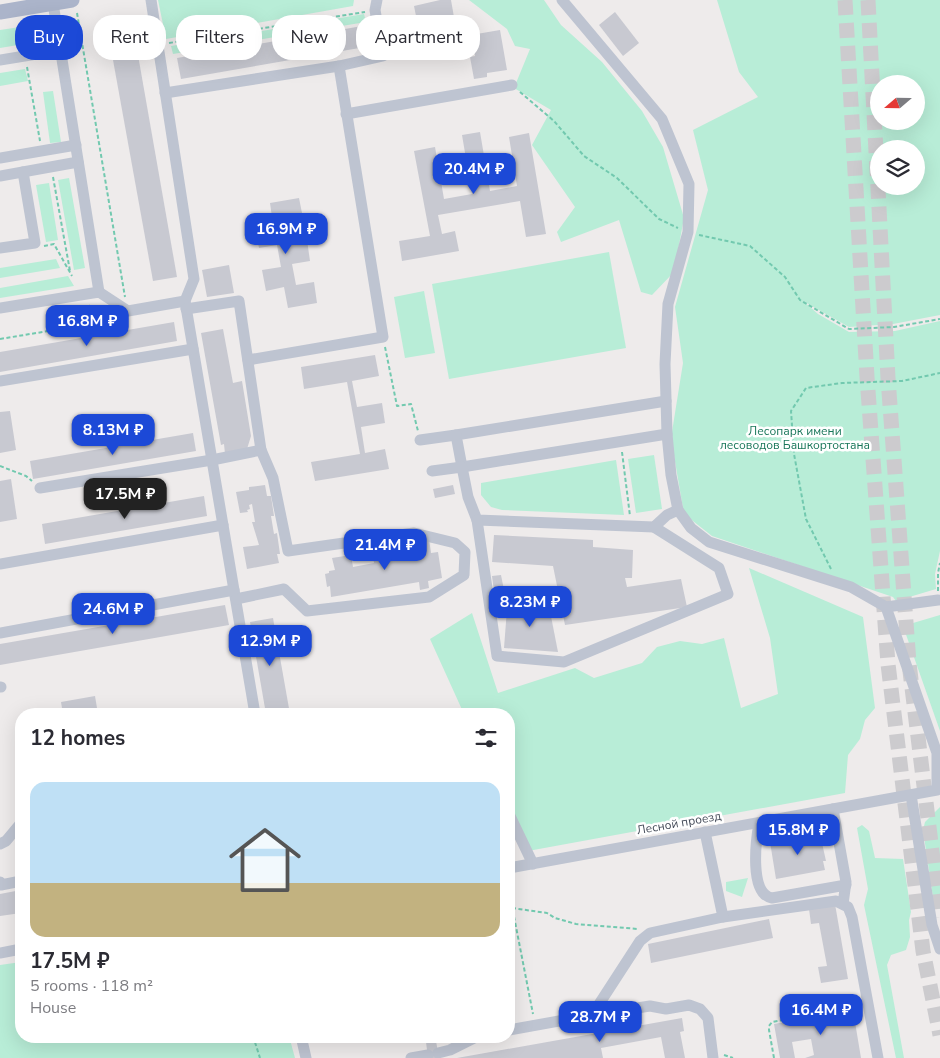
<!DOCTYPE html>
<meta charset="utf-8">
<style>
body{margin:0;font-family:"Nunito Sans",sans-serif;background:#f2f2f3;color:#2b2b33;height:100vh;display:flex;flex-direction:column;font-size:19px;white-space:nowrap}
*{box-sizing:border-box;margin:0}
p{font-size:16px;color:#7c7c81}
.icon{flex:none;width:28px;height:28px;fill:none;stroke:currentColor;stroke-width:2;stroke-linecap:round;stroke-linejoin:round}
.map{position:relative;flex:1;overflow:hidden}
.panel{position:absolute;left:15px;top:708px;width:500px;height:335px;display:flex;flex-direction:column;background:#fff;border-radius:20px;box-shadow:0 5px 20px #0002}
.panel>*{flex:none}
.top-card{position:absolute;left:15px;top:15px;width:500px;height:45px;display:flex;gap:10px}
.needle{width:32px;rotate:250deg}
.buttons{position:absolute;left:870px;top:75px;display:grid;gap:10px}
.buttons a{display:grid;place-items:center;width:55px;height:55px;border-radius:50%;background:#fff;box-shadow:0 5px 20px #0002;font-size:25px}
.price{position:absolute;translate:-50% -42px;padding:0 11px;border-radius:10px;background:#1c49d7;color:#fff;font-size:16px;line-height:32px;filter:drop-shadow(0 1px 2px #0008)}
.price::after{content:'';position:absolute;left:50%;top:30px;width:15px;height:11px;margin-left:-8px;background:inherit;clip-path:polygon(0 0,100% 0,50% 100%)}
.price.current{background:#222;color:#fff}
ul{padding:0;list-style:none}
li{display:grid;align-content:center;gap:10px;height:265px;padding:0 15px}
li span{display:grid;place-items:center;height:155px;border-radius:15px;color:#555}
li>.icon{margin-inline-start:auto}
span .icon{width:90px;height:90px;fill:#fffc;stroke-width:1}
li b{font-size:21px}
h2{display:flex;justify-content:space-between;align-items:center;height:60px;padding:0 15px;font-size:21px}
.tag{padding:0 18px;border-radius:20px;background:#fff;box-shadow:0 5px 20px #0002;font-size:18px;line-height:45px}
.tag.current{background:#1c49d7;color:#fff}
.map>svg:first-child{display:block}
.green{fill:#b8edd7;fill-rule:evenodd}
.building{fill:#c8c9d1}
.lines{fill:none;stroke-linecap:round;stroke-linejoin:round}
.major-tunnel{stroke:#cccbce;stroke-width:15;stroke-dasharray:15 8;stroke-linecap:butt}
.path{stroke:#72c9af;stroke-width:2;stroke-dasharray:4 2.5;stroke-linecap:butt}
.minor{stroke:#bec4d1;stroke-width:11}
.major{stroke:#abb4ca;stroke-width:15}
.labels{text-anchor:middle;stroke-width:5;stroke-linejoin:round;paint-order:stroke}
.park-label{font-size:12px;fill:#187659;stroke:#fff}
.street-label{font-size:12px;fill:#444b58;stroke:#fff}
</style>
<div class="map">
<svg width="940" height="1058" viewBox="0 0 940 1058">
<rect width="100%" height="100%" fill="#eeebeb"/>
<!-- green -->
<g class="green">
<polygon points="158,0 354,0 353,6 166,39"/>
<polygon points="469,0 544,0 561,25 602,62 642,111 663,147 684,218 674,272 652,295 641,292 619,220 561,242 557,232 575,207 532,145 551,110 514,88 530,49 515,46 507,29"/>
<path d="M 717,0 L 940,0 L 940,315 L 893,324 L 849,327 L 803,301 L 818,314 L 849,332 L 895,331 L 940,321 L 940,551 L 935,574 L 936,589 L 896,601 L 893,597 L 712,536 L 684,514 L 671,438 L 683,363 L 675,307 L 708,190 L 693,130 L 758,97 L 739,72 ZM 879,84 L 916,84 L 916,121 L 879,121 ZM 879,149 L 916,149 L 916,186 L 879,186 Z"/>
<polygon points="364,14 366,22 173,54 171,46"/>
<polygon points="27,26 30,43 0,48 0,30"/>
<polygon points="25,69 28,81 0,86 0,73"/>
<polygon points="53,91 61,142 50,143 43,92"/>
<polygon points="69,178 85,268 74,270 58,180"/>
<polygon points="49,183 58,240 46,242 36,185"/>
<polygon points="609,252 626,348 449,379 432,284"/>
<polygon points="56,259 60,268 0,278 0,268"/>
<polygon points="68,276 74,286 0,298 0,288"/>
<polygon points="424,291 435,353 405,358 394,297"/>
<polygon points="654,455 662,509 636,513 628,459"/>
<polygon points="616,460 624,515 502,510 491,507 481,495 481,483"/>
<polygon points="749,568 863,617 875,708 865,720 860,739 848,755 845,793 528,851 509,809 509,714 464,714 430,639 472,613 498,693 575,668 594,678 642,663 657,647 680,641 702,644 724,638 741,708 778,694 770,638"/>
<polygon points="940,615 940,731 903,626"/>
<polygon points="940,807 940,909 934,904 923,830 925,822"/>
<polygon points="862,825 869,831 875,858 903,859 911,912 909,920 910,937 906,950 891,955 887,965 904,1058 896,1058 864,905 868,889 857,828"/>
<polygon points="748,878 742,897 726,891 726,882"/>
<polygon points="21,962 21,1036 289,1036 295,1058 0,1058 0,965"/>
</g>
<!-- building -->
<g class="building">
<polygon points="440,0 451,0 458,40 437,44 437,47 424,49 420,30 427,29 425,20 417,21 414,6"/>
<polygon points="615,12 639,43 623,56 599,25"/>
<polygon points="368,25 371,46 181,79 177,58"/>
<polygon points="500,30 507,70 487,73 487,77 474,79 470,57 475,56 474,49 468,50 465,36"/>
<polygon points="138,55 177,277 153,281 113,60"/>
<polygon points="480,132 490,191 517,186 509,137 529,133 546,234 526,237 520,201 438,215 442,234 455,231 459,251 402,261 399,241 430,236 414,151 435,147 444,199 472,194 462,135"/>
<polygon points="299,198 303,218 284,221 288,243 307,240 310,261 292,264 296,285 314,282 317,303 288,308 284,287 266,291 262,270 281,267 277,245 259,248 255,227 273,224 270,203"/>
<polygon points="229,265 234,293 207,297 202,270"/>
<polygon points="174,322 177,341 0,372 0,352"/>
<polygon points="223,329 233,383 242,381 251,436 247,449 225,454 224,444 221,445 201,333"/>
<polygon points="375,355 379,376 352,381 357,407 382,403 385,423 361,427 365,453 385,449 389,469 315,481 311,462 360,454 347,382 304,389 301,367"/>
<polygon points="10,411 16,450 0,453 0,412"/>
<polygon points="193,433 196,451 33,479 30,461"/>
<polygon points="11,479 17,519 0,522 0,481"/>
<polygon points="265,485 267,496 271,496 274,516 271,516 274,534 277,533 280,554 277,554 279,563 247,569 243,547 259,545 252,522 255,522 252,504 249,505 250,509 247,510 248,512 240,513 236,492 249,490 249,487"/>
<polygon points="453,485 455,494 435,498 433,489"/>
<polygon points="204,496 207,516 45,544 42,524"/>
<polygon points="494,535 593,540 593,547 633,550 632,578 625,578 627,587 681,579 687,607 565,625 553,566 492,562"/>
<polygon points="429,539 431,553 438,552 442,578 428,581 429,588 420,590 419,582 331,597 330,586 327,587 325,574 329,573 329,571 335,570 332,558 351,555 353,567 374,563 372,551 390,548 392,560 413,556 411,542"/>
<polygon points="501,575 504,590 494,591 492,576"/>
<polygon points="548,601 558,652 504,648 507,609"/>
<polygon points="225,605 229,625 0,665 0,644"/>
<polygon points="273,618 290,714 266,714 250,622"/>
<polygon points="95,696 98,714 63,714 61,702"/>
<polygon points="819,834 820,843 822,843 826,861 823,861 825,870 776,879 770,842"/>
<polygon points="21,890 21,913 0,916 0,894"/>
<polygon points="835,904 848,979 821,983 818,967 827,966 819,923 811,924 809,909"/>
<polygon points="769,919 773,938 651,963 648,944"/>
<polygon points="926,919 927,928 915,930 913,921"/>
<polygon points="853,1010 861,1058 805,1058 814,1055 811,1039 792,1042 795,1058 780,1058 774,1024"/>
<polygon points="682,1018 684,1031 680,1032 685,1058 665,1058 661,1037 601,1048 603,1058 457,1058"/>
<polygon points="418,1036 443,1036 443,1039 436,1041 439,1058 428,1058 426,1042 419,1043"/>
</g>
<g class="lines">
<!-- major-tunnel -->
<g class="major-tunnel">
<polyline points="845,0 867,377 888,664 923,951 940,1035"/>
<polyline points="868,0 888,378 909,663 940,917"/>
</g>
<!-- path -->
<g class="path">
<polyline points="77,13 125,297"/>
<polyline points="21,22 24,45"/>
<polyline points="169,43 365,12"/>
<polyline points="27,67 40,141"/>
<polyline points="520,92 554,121 584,156 617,178 659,219 678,228"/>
<polyline points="53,177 70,271"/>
<polyline points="699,235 750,246 785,277 800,300 849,329 894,327 940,319"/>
<polyline points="44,246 54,244 72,276"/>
<polyline points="83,324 90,305"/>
<polyline points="0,339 121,319"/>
<polyline points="385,347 397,406 411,404 418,431"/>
<polyline points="622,452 630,516"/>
<polyline points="0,466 26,476 32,481"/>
<polyline points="831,569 806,519 794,454 791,411 806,388 842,383 902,381 940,373"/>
<polyline points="938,591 938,573 940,563"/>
<polyline points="509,891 533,1014"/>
<polyline points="512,908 547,913 555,918 576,924 638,929"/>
<polyline points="253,1036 260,1058"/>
<polyline points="724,1055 733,1058"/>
<polyline points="774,1058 769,1030 769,1026 772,1022 858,1007"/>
</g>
<!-- minor -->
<g class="minor">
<polyline points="151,0 194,279 185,301"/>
<polyline points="53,3 99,292"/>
<polyline points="0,60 61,50"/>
<polyline points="165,93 339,66 383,56 375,10 377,0"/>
<polyline points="346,114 512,85"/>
<polyline points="0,158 76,145"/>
<polyline points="0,176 78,162"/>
<polyline points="0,248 35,243 23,172"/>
<polyline points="0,308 99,292 128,311 185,301 255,714"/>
<polyline points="248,360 383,337 339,66"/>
<polyline points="0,381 193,349"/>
<polyline points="666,401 456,435 462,467 667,434"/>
<polyline points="420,440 456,435"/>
<polyline points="432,471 462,467 468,497 477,520 654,527 667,515 678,510"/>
<polyline points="40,488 212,460 261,450 239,301 186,309"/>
<polyline points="477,520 497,656 564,662 728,594 719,568 654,527"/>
<polyline points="0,564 223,525"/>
<polyline points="236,599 284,589 307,611 429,597 464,575 465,552 455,543 414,533 288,551 273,478 261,450"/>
<polyline points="886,607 938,600"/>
<polyline points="0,633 234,590"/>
<polyline points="0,687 1,687"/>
<polyline points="911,795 932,925 940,949"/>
<polyline points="833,809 846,882 843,904"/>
<polyline points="509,814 533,864"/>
<path d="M 759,823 C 756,840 749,894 772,898 L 846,885"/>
<polyline points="0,844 6,841 21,823"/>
<polyline points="509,868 937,790 937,753 886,607 851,587 709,542 691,528 678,510 671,475 667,434 665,364 668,304 688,232 689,184 662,119 562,0"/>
<polyline points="0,882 1,885 21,881"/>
<polyline points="723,917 836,901 848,907 852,917 878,1058"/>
<polyline points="0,953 21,949"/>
<polyline points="592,1015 650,1006 666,1009 689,1005 700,1009 708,1018 713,1058"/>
<polyline points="509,1030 592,1015 640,941 650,933 723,917 705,832"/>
<polyline points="301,1036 306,1058"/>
<polyline points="438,1053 450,1050 478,1036"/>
<polyline points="411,1058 428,1055"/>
</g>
<!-- major -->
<polyline class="major" points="0,12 72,0"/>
</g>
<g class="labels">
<!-- park labels -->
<g class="park-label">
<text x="795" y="435">Лесопарк имени<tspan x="795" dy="14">лесоводов Башкортостана</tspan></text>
</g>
<!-- street labels -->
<g class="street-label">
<text transform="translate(679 823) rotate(-10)" y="4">Лесной проезд</text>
</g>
</g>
</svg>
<div class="buttons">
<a><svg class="needle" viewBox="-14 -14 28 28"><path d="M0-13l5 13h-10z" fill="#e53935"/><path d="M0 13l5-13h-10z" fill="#7c7c81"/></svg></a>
<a><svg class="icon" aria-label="layers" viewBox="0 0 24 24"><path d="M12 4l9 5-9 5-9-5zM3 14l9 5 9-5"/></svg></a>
</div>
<b class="price" style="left:474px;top:195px">20.4M ₽</b>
<b class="price" style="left:286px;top:255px">16.9M ₽</b>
<b class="price" style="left:87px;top:347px">16.8M ₽</b>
<b class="price" style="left:113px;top:456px">8.13M ₽</b>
<b class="price current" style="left:125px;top:520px">17.5M ₽</b>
<b class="price" style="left:385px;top:571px">21.4M ₽</b>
<b class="price" style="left:530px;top:628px">8.23M ₽</b>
<b class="price" style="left:113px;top:635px">24.6M ₽</b>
<b class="price" style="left:270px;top:667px">12.9M ₽</b>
<b class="price" style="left:798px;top:856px">15.8M ₽</b>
<b class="price" style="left:821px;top:1036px">16.4M ₽</b>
<b class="price" style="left:600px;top:1043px">28.7M ₽</b>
<div class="top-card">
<a class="tag current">Buy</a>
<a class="tag">Rent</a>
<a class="tag">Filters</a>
<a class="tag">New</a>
<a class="tag">Apartment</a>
</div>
<section class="panel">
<h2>12 homes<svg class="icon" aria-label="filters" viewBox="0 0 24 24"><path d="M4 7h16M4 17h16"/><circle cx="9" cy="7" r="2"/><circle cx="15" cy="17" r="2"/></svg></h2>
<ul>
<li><span style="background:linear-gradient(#bfe0f5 65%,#c2b280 0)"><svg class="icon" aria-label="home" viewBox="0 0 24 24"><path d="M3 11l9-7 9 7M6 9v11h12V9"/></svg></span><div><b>17.5M ₽</b><p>5 rooms · 118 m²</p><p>House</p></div></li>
</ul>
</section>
</div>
